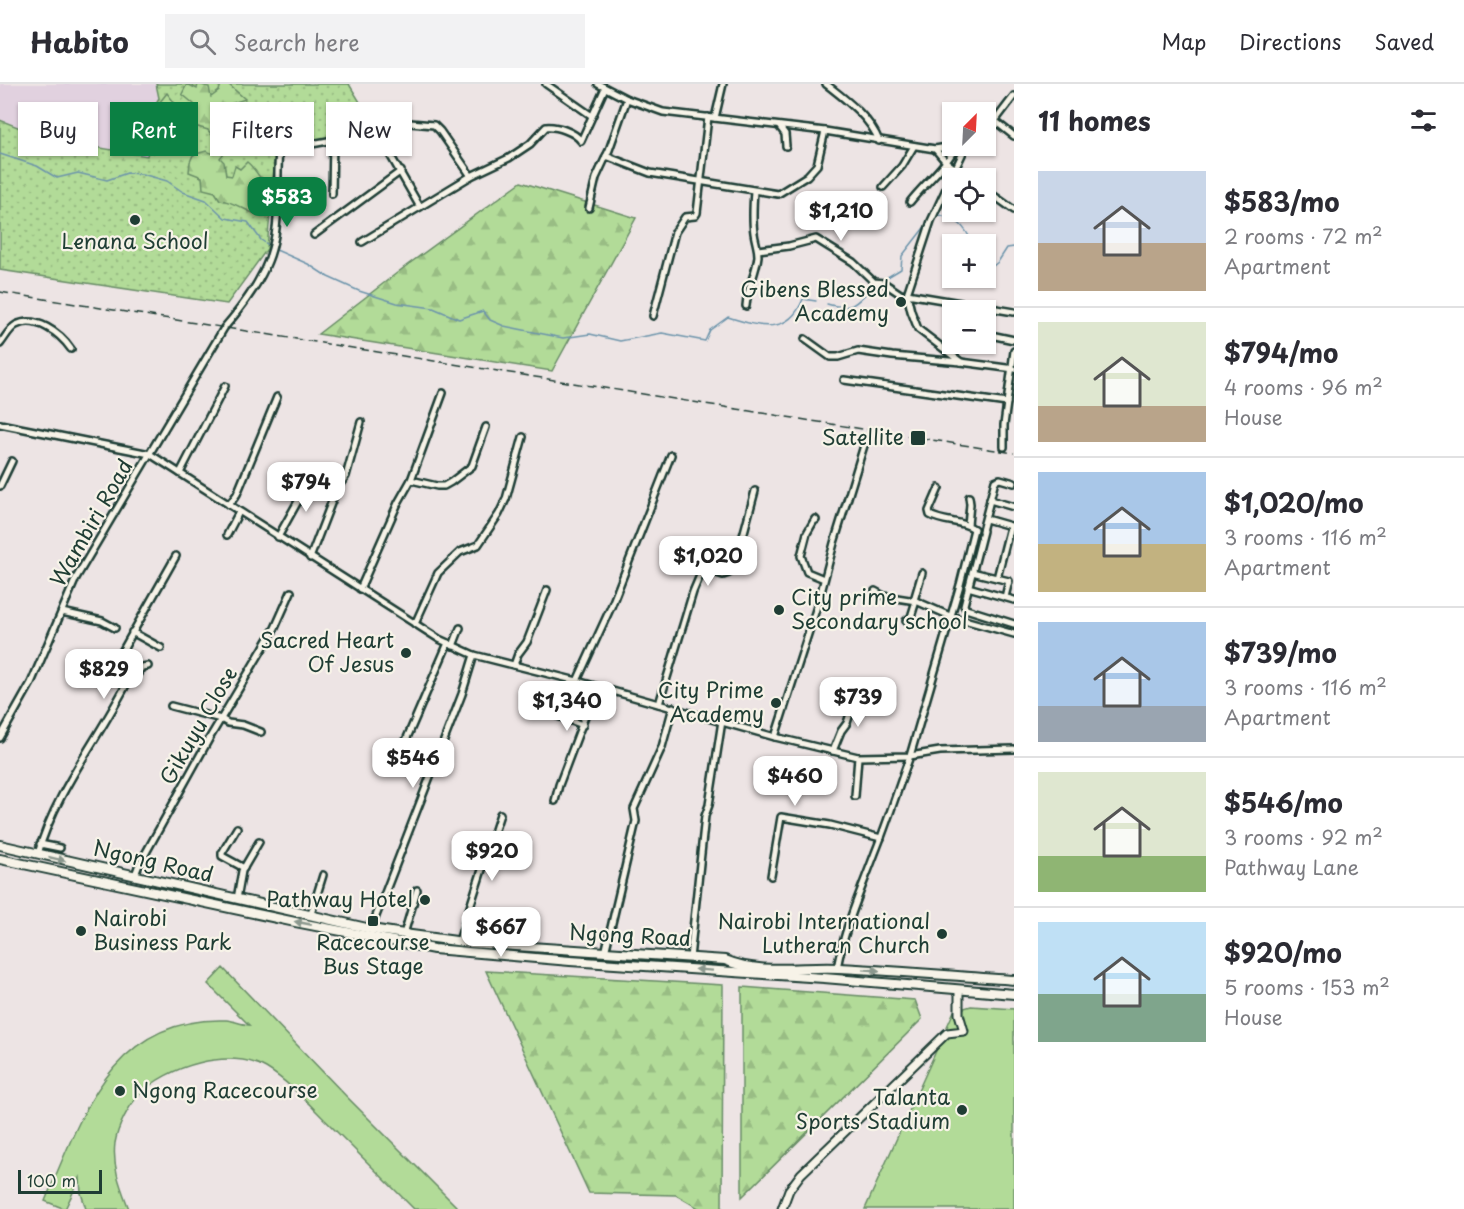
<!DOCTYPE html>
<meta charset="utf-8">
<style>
body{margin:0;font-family:"Playpen Sans",sans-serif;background:#f2f2f3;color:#2b2b33;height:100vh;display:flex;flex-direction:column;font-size:22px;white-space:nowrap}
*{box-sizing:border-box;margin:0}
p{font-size:20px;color:#7c7c81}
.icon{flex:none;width:33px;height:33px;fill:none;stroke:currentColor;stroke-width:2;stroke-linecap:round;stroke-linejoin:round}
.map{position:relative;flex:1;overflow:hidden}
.panel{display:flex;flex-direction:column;background:#fff;width:450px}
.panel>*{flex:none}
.guide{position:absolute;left:18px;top:18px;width:570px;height:54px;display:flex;gap:12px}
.needle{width:39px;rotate:24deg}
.tools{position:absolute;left:942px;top:18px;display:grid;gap:12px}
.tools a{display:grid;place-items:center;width:54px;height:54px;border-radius:0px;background:#fff;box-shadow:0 2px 4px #0004;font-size:30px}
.scale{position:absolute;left:18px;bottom:15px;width:84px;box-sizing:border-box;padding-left:6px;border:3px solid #1f3d34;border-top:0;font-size:16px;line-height:21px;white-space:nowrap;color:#1f3d34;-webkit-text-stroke:4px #f7f3e8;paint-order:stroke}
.price{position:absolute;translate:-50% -51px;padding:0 14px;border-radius:12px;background:#fff;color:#222;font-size:20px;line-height:39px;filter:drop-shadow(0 2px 3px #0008)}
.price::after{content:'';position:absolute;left:50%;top:36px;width:18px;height:14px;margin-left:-9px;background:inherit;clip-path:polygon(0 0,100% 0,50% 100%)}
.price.selected{background:#0b8043;color:#fff}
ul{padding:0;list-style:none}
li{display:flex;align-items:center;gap:18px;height:150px;padding:0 24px}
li+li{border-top:2px solid #e1e1e2}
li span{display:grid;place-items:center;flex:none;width:168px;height:120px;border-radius:0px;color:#555}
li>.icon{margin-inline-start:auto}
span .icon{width:72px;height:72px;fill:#fffc;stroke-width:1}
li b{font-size:26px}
h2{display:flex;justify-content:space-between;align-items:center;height:72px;padding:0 24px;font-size:26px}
.pill{padding:0 21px;border-radius:0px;background:#fff;box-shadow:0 2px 4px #0004;font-size:21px;line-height:54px}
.pill.selected{background:#0b8043;color:#fff}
header{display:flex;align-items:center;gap:36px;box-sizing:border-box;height:84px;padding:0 30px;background:#fff;border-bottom:2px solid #e1e1e2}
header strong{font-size:28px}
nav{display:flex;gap:33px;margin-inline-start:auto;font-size:21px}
.search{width:420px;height:54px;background:#f2f2f3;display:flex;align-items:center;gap:15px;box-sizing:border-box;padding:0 21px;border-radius:0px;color:#7c7c81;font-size:22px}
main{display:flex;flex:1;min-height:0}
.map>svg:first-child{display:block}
.built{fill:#e1d1df}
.grass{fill:url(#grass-dots);stroke:#688c66;stroke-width:1.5}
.forest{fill:url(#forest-firs);stroke:#688c66;stroke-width:1.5}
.garden{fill:#b2db98;stroke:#688c66;stroke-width:1.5}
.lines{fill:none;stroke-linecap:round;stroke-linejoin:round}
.stream{stroke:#6c94ab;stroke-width:1.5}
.minor-casing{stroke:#1f3d34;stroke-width:10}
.tertiary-casing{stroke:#1f3d34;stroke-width:11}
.secondary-casing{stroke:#1f3d34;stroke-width:12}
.minor{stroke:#f7f3e8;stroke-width:5}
.tertiary{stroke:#f7f3e8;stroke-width:7}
.secondary{stroke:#f7f3e8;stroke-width:8}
.rail{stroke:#1f3d34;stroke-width:1.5;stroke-dasharray:9 4.5;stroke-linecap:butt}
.oneway{fill:#8b988e}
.poi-dot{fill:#1f3d34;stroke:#f7f3e8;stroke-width:2}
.labels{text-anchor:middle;stroke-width:4.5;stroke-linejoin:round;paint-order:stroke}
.poi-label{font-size:21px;fill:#1f3d34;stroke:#f7f3e8;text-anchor:end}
.street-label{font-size:21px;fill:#1f3d34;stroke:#f7f3e8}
</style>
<header>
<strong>Habito</strong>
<div class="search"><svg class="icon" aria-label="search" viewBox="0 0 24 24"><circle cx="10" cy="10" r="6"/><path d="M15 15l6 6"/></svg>Search here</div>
<nav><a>Map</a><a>Directions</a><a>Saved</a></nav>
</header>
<main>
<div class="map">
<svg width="1014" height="1125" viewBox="0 0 1014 1125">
<defs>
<pattern id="grass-dots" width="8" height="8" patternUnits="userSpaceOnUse" patternTransform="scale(1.5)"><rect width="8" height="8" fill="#b2db98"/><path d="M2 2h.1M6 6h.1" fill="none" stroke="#99bd84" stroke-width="1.8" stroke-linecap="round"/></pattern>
<pattern id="forest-firs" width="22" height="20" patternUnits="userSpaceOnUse" patternTransform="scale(1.5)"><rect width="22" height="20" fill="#b2db98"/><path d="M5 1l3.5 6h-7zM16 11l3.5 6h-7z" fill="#99bd84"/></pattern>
</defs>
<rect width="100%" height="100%" fill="#ede4e4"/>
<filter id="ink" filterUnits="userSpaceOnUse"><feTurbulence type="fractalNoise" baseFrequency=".0167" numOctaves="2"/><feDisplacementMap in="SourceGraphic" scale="12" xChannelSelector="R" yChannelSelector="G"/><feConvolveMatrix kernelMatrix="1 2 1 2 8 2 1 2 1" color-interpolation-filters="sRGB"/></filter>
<g filter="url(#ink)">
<!-- built -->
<polygon class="built" points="0,0 349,0 374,41 323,56 276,61 267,165 227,220 0,186"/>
<!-- grass -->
<polygon class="grass" points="156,0 349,0 374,41 323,56 276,61 267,165 227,220 0,186 0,36 48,55 147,72 154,41 152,26 159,14"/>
<!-- forest -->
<g class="forest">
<polygon points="187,0 197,5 198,0 209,3 211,13 219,7 221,0 228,0 245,15 227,21 227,28 217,29 213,32 225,48 214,54 208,46 191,41 191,30 176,30 171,23 168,32 169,45 160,45 156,23 167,9 179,25 194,26 194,20 182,10"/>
<path d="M 221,56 L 230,62 L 220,74 L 224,78 L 226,91 L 232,92 L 235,82 L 240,85 L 247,78 C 257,86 260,96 269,105 L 264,120 L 264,133 C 248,129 234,117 220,116 L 215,108 L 203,105 L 202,93 L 189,88 L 190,78 L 193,71 L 206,67 L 214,70 L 219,65 Z"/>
<polygon points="521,98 636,134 552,287 318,250 406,182"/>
<polygon points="486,887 723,901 722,1125 700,1125 676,1111 589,1109"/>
<polygon points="742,903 915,916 922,935 742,1113"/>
</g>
<!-- garden -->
<g class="garden">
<path d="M 223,884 L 347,1013 L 459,1125 L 414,1125 C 385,1096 356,1067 327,1038 C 308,1019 289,998 266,984 C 230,963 167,982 139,1011 C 128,1023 118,1042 115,1059 C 112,1083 121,1104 129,1125 L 86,1125 L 81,1109 L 80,1094 L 65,1125 L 45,1117 C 82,1031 112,932 226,936 C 234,937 241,940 249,941 L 208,900 Z"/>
<polygon points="971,922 1014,925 1014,1125 865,1125 954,927"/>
</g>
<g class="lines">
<!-- stream -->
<g class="stream">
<polyline points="0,70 37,82 57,94 78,89 107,96 127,89 142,90 167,97 183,108 206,116 225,134 248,138 261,156 270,162"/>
<path d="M 937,130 C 959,137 963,139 973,160"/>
<path d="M 274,165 L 308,180 L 328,193 L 359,207 L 397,219 L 433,224 L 459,235 L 483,227 L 490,236 L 504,242 L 563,254 L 590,250 L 620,257 L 662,249 L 705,257 L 710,246 L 728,233 C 759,243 789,252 803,215 L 816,217"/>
<polyline points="986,179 993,182 998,178 1007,164 1014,163"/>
<polyline points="886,194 901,185 902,172 927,140"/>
<path d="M 827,220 C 856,228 855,218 874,202"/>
</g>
<!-- minor casing -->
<g class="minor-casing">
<g id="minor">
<polyline points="546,0 592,32"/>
<polyline points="598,0 627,15 663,28 825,47 935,65 953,62"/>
<path d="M 826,0 C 845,15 870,33 879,57"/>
<polyline points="715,34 723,0"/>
<polyline points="995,37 1014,52"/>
<polyline points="779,42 785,50 786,62"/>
<polyline points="986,43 995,37 1014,12"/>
<polyline points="377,48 420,123"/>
<polyline points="935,65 946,78 969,94"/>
<polyline points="606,72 650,89 778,110 807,92 817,81 825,47"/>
<polyline points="883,103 902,82 914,62"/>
<polyline points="986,106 1014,126"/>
<polyline points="332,110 333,57"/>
<path d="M 910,118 C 923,101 949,79 956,62"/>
<polyline points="589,124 596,94 609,66 627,15"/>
<polyline points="314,151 401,87"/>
<path d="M 362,158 L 471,92 L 509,74 L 530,60 L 546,43 C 557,42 575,48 581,57 L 605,4"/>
<polyline points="758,166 789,162 816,155 853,178 874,198 884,199 908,215"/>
<polyline points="907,210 1014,228"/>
<path d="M 746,222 C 747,204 756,190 758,172 C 758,164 755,157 754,149 C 752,135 753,121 754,107"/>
<polyline points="653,232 675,148 685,133 695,132 697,129 708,33"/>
<polyline points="986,250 1014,256"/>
<polyline points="805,255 830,273 838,273 858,267 892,272 961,278 1014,285"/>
<path d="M 0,260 C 5,254 9,245 16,241 C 36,231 60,249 71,265"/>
<polyline points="961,278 918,245 911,227 907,210 931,137 966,62"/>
<polyline points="844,296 1007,319"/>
<path d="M 0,340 L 150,370 L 439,555 L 474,571 L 577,597 L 775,653 L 858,673 L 910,672 L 960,501 L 974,445 C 962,436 944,439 930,431 L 929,427 L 939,404"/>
<polyline points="1004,363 1004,341 1014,267"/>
<polyline points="180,389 225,302"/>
<polyline points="411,396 437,402 444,402 451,398 472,382 486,343"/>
<polyline points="0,402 12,377"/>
<polyline points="990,416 1014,423"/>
<polyline points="229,421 237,410 277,313"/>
<polyline points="986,435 1014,443"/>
<polyline points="816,436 815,435 807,449 801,472 807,488 824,495"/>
<polyline points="968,441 970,420 969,413"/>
<polyline points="982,447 995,397 1000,395 1014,399"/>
<polyline points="983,447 964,521 966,525 1014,540"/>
<polyline points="227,451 239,428"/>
<polyline points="278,453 311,394"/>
<polyline points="310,474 337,404 346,392 361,338"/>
<polyline points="972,488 1009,497 1005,513"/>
<polyline points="997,494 1010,443"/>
<polyline points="968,503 1014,516"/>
<polyline points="360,505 398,419 411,396 443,309"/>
<polyline points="875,507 884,512 916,517 950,532 1014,550"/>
<polyline points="914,516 922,489"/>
<polyline points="62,528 102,537 115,544"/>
<polyline points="906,537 911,533 916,517"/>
<polyline points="415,540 438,489 460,468 478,461 499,430 506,415 523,353"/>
<polyline points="132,548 161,564"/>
<polyline points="453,562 460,544"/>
<polyline points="514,581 518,570 527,558 547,506"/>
<polyline points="577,597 611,523 671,371"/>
<polyline points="127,599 135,594 142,583 148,582"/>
<polyline points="659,620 693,508 704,482 705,485 723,491 729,489 743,452 755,407"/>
<polyline points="171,622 221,635 228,639 243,641 261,648"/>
<polyline points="547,628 583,641"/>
<polyline points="775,653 819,516 834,459 866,355"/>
<path d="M 0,654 L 31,599 L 76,494 L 224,244 C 242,223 265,192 272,165 C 281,134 276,98 279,66 L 377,48 L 410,39 L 434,41 L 440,47 L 471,92"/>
<polyline points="833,667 841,647 847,639 856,611"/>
<polyline points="394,684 448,559"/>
<polyline points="855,712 858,673"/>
<polyline points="555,717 559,701 596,603"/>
<polyline points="237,744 222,769 222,772 244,784"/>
<polyline points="40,760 60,764"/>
<path d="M 38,770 C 55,708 98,656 127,599 L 117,582 L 119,573 L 176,472"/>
<polyline points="135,791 138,783 209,655 275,544 291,508"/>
<polyline points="771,792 781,733 830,741 881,754"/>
<polyline points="237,815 242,787 259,758"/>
<polyline points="311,830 323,791"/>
<polyline points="371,845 462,610 474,571"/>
<polyline points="404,850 417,806"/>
<polyline points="459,857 500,730"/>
<polyline points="605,869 636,737 634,725 662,663 673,623"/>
<polyline points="690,874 705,732 709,721 722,637"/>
<path d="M 837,884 C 845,842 860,809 875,769 C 888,737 898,704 910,672 L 940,667 L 1014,665"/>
</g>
</g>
<!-- tertiary casing -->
<g class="tertiary-casing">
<polyline id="tertiary" points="782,1125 789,1106 801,1090 947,949 964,947 959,930 959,906"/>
</g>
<!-- secondary casing -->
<g class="secondary-casing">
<g id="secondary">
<path d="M 0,761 L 371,845 L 404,850 L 471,859 L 725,876 C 760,891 802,882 839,884 C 898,887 956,892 1014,896"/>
<polyline points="0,775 295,838 434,865 570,877 824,894 1014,910"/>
</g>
</g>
<!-- minor -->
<use href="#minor" class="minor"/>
<!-- tertiary -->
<use href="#tertiary" class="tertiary"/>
<!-- secondary -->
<use href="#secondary" class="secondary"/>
<!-- rail -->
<polyline class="rail" points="0,208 1014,369"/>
</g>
<!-- one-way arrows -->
<defs><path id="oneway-solid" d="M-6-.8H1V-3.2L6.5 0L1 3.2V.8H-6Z" transform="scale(1.5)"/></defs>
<g class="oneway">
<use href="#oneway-solid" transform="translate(57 775) rotate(13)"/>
<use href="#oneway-solid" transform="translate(303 839) rotate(-169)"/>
<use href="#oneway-solid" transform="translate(704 886) rotate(-176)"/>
<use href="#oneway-solid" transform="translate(871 886) rotate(4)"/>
</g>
</g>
<!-- markers -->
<g class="poi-dot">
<circle cx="135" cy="136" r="6"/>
<circle cx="901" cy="218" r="6"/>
<rect x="910" y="346" width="16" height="16" rx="3"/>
<circle cx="779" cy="526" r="6"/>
<circle cx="406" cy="569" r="6"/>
<circle cx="776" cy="619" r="6"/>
<circle cx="425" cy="816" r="6"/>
<rect x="367" y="831" width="12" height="12" rx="3"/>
<circle cx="81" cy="847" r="6"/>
<circle cx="942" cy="850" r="6"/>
<circle cx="120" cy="1007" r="6"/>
<circle cx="962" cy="1026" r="6"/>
</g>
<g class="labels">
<!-- poi labels -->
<g class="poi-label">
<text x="135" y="165" text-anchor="middle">Lenana School</text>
<text x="889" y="213">Gibens Blessed<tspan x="889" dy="24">Academy</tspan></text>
<text x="904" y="361">Satellite</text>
<text x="791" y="521" text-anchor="start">City prime<tspan x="791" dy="24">Secondary school</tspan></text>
<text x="394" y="564">Sacred Heart<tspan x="394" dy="24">Of Jesus</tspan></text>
<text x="764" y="614">City Prime<tspan x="764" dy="24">Academy</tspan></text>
<text x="413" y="823">Pathway Hotel</text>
<text x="93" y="842" text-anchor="start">Nairobi<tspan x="93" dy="24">Business Park</tspan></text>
<text x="930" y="845">Nairobi International<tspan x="930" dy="24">Lutheran Church</tspan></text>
<text x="373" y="866" text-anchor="middle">Racecourse<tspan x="373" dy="24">Bus Stage</tspan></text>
<text x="132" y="1014" text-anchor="start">Ngong Racecourse</text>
<text x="950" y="1021">Talanta<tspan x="950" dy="24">Sports Stadium</tspan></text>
</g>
<!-- street labels -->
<g class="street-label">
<text transform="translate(92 439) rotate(-60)" y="7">Wambiri Road</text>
<text transform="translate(199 642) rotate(-60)" y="7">Gikuyu Close</text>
<text transform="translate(153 778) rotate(13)" y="7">Ngong Road</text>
<text transform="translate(630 852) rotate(3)" y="7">Ngong Road</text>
</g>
</g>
</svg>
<div class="tools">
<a><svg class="needle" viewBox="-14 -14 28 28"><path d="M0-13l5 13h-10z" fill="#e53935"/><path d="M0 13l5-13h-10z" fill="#7c7c81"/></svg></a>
<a><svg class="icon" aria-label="locate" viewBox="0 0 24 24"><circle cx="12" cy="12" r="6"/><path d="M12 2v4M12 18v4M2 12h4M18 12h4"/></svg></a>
<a>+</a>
<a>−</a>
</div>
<div class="scale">100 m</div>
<b class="price selected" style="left:287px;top:144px">$583</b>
<b class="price" style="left:841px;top:158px">$1,210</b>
<b class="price" style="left:306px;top:429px">$794</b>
<b class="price" style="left:708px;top:503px">$1,020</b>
<b class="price" style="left:104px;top:616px">$829</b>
<b class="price" style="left:858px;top:644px">$739</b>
<b class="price" style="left:567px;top:648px">$1,340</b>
<b class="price" style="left:413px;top:705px">$546</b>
<b class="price" style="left:795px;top:723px">$460</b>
<b class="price" style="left:492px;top:798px">$920</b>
<b class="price" style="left:501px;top:874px">$667</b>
<div class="guide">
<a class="pill">Buy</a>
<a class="pill selected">Rent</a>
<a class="pill">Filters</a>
<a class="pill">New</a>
</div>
</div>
<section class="panel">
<h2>11 homes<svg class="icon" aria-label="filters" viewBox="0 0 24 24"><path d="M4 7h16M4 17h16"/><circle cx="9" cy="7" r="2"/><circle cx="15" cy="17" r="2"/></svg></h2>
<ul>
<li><span style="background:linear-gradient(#c9d6e8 60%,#b9a48a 0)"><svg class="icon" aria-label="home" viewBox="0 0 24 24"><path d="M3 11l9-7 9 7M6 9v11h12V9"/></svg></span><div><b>$583/mo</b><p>2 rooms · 72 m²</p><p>Apartment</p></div></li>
<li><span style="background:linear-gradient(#dfe7d0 70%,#b9a48a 0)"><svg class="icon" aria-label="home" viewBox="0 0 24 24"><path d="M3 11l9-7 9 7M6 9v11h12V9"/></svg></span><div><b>$794/mo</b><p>4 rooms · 96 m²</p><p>House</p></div></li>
<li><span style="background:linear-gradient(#a9c7e8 60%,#c2b280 0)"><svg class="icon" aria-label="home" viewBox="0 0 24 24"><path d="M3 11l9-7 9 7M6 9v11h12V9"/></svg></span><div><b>$1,020/mo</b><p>3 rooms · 116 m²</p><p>Apartment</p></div></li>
<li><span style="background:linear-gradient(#a9c7e8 70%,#9aa5b1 0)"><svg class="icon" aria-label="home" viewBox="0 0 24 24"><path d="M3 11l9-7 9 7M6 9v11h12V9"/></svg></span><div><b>$739/mo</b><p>3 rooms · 116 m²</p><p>Apartment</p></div></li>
<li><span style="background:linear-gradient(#dfe7d0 70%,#8fb573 0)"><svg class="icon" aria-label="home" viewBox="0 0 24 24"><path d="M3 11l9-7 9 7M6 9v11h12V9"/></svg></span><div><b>$546/mo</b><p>3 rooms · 92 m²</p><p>Pathway Lane</p></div></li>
<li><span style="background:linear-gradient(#bfe0f5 60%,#7fa58c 0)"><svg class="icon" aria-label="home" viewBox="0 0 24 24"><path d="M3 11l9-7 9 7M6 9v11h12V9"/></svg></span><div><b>$920/mo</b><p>5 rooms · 153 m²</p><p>House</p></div></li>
</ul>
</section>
</main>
